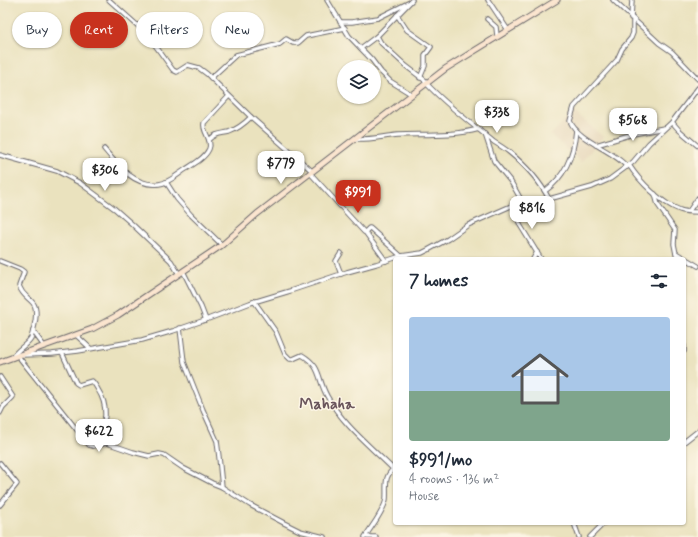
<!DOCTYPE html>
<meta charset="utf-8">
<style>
body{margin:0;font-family:Mynerve,sans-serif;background:#f2f2f3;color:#1f2937;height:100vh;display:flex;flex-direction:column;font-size:15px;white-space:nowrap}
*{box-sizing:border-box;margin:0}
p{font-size:13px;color:#747a83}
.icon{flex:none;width:22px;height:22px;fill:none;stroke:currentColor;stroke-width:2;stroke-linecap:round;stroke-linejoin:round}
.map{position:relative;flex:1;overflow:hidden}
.details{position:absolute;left:393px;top:257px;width:293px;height:268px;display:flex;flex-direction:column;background:#fff;border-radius:4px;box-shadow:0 1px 3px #0004}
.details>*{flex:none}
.top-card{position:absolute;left:12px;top:12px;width:321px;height:36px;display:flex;gap:8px}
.fabs{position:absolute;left:337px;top:60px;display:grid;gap:8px}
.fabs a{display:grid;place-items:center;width:44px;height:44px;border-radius:50%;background:#fff;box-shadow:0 1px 3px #0004;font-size:20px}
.price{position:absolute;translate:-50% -34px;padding:0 9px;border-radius:8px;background:#fff;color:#222;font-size:13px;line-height:26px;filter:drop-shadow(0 1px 2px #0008)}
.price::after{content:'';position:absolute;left:50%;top:24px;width:12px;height:9px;margin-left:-6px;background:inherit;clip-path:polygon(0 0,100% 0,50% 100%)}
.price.current{background:#c8321e;color:#fff}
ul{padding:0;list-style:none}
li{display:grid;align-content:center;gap:8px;height:212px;padding:0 16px}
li+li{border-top:1px solid #e0e1e3}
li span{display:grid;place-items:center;height:124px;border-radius:4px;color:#555}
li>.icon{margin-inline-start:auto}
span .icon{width:72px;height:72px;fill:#fffc;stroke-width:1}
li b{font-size:17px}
h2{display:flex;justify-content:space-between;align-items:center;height:48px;padding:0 16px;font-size:17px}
.pill{padding:0 14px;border-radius:18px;background:#fff;box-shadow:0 1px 3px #0004;font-size:14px;line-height:36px}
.pill.current{background:#c8321e;color:#fff}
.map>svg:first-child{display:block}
.built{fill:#e5d5b7}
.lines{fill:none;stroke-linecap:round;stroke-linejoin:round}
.street-casing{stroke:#686569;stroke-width:5.5}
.secondary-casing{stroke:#686569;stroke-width:7}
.street{stroke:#fff;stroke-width:3.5}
.secondary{stroke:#fbe5cf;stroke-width:5}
.labels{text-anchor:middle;stroke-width:3;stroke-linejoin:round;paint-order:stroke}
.quarter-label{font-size:16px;font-weight:bold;fill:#6a555c;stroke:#fcf5e5}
</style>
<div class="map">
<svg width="698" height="537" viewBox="0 0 698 537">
<rect width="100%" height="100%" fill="#fcf5e5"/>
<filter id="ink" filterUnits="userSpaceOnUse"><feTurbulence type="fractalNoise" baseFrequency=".025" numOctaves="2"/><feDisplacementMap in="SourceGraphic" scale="8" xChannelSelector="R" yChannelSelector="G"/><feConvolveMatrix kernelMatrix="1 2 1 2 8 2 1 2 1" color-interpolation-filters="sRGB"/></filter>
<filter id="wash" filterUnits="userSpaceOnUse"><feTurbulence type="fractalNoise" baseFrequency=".012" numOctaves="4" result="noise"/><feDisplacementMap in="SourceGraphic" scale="16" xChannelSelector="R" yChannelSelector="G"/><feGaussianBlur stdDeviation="0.9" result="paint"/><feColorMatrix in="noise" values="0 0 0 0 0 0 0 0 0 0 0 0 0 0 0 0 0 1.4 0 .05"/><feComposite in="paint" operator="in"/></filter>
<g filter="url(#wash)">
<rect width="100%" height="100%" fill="#eae2be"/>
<!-- built -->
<polygon class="built" points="573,111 603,137 581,162 551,135"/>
</g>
<g filter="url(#ink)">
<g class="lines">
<!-- street casing -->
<g class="street-casing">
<g id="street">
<polyline points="109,0 147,34 173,70 177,72 188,65 199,68 207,74 251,117 312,171"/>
<polyline points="327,0 349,36 372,60 381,72 390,81 411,94"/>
<polyline points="488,0 508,30"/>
<polyline points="613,0 659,43 672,52 698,79"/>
<polyline points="397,15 407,30 431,47 425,55 425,66 420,78"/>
<polyline points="631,18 632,0"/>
<polyline points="487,19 496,27 497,36"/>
<polyline points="340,22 352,22 378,18 408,3"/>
<polyline points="377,36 381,43 406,66 427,82"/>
<polyline points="361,48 377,36 412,0"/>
<polyline points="211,78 236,55 280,44 286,39 293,43 298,43 306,36 345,28"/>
<path d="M 426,83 C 446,105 471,123 494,142 C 499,145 504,148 509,152 C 525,165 540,181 549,199"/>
<polyline points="672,122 679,130 698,146"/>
<polyline points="485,134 494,161 511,182 523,203"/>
<path d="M 355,139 C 370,140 384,136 398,135 C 425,134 453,136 479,129"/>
<path d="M 209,140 C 216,133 221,134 229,132 C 237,129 245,123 251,117"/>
<polyline points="596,145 633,134 664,128"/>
<path d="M 104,149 C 118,166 135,187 159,184 C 169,183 178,174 186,169 C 194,164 205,158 209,149 C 213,140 202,132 204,123 L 229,96"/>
<polyline points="0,155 57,171 80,183 115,209 132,224 171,261 179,274"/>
<path d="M 629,165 C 640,182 661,203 680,210 C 685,212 692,212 698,212"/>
<path d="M 627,167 C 614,150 579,142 570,121 L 574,107 L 617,60 L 622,49 L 631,38 L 633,33 L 633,19"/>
<polyline points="310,173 364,232 365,232 369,228 370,228 401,256"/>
<polyline points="166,182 177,199 191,215 222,245"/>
<path d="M 545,191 C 566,176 574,154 576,130"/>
<polyline points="655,194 658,205 675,230 674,244 677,259"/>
<polyline points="513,206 520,225 541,259"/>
<polyline points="689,211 698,198"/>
<polyline points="365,232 386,261"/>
<polyline points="341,253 336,261 341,274"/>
<polyline points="676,253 698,266"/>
<polyline points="533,259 537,252"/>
<path d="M 0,261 L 20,269 L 24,272 L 19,286 C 23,296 27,296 33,303 C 39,310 34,329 31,338 C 26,346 17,349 12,358"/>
<polyline points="183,271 201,307 206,320"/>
<path d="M 254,301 L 276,332 L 285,354 L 290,359 L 293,359 L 302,355 C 322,367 317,378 327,396 C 343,425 370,446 393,469"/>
<polyline points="180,328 184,362 203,410 217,441 219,457 222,487 250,505 284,523 300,531 324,537"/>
<polyline points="33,331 44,346"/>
<polyline points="76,335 90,348"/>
<polyline points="684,346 684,351"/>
<path d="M 62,353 L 76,383 L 79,385 L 92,381 C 96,385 98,390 101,395 C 110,414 103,429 93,446"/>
<polyline points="23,355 52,354 78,351 142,340 173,331 208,319 250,303 290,291 347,272 376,264 401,256 422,253 428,250 448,239 468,225 511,206 526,202 549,199 592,187 610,179 633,162 649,143 672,122 698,88"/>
<polyline points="18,356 89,445 93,446 107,443 133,452 149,456 159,454 164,455 183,468 212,483 222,487"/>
<polyline points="0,377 13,397 3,407 0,413"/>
<polyline points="684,442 698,431"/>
<polyline points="0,463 17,484 0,505"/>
<polyline points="574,523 579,537"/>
<path d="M 365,537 C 371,527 385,510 386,499 C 387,486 383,476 395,468"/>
<polyline points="367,537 376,537"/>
<polyline points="590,537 604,523"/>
</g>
</g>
<!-- secondary casing -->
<g class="secondary-casing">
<polyline id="secondary" points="0,362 92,329 118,315 222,245 257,214 445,69 557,0"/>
</g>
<!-- street -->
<use href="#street" class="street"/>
<!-- secondary -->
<use href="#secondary" class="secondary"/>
</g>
</g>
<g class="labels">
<!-- quarter labels -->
<g class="quarter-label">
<text x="327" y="409">Mahaha</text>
</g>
</g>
</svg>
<div class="fabs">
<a><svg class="icon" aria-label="layers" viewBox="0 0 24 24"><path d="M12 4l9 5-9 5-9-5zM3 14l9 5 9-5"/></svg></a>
</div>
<b class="price" style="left:497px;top:134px">$338</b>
<b class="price" style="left:633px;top:142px">$568</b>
<b class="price" style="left:281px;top:185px">$779</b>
<b class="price" style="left:105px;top:192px">$306</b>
<b class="price current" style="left:358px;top:214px">$991</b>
<b class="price" style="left:532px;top:230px">$816</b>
<b class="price" style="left:99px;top:453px">$622</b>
<div class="top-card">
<a class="pill">Buy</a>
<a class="pill current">Rent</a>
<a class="pill">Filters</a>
<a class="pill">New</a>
</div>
<section class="details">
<h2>7 homes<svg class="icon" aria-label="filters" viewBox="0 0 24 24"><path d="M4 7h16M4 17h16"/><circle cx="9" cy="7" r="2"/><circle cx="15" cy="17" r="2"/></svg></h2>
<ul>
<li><span style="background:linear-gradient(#a9c7e8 60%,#7fa58c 0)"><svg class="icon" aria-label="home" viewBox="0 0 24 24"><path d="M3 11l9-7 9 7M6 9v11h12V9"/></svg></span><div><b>$991/mo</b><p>4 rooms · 136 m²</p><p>House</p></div></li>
</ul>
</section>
</div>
